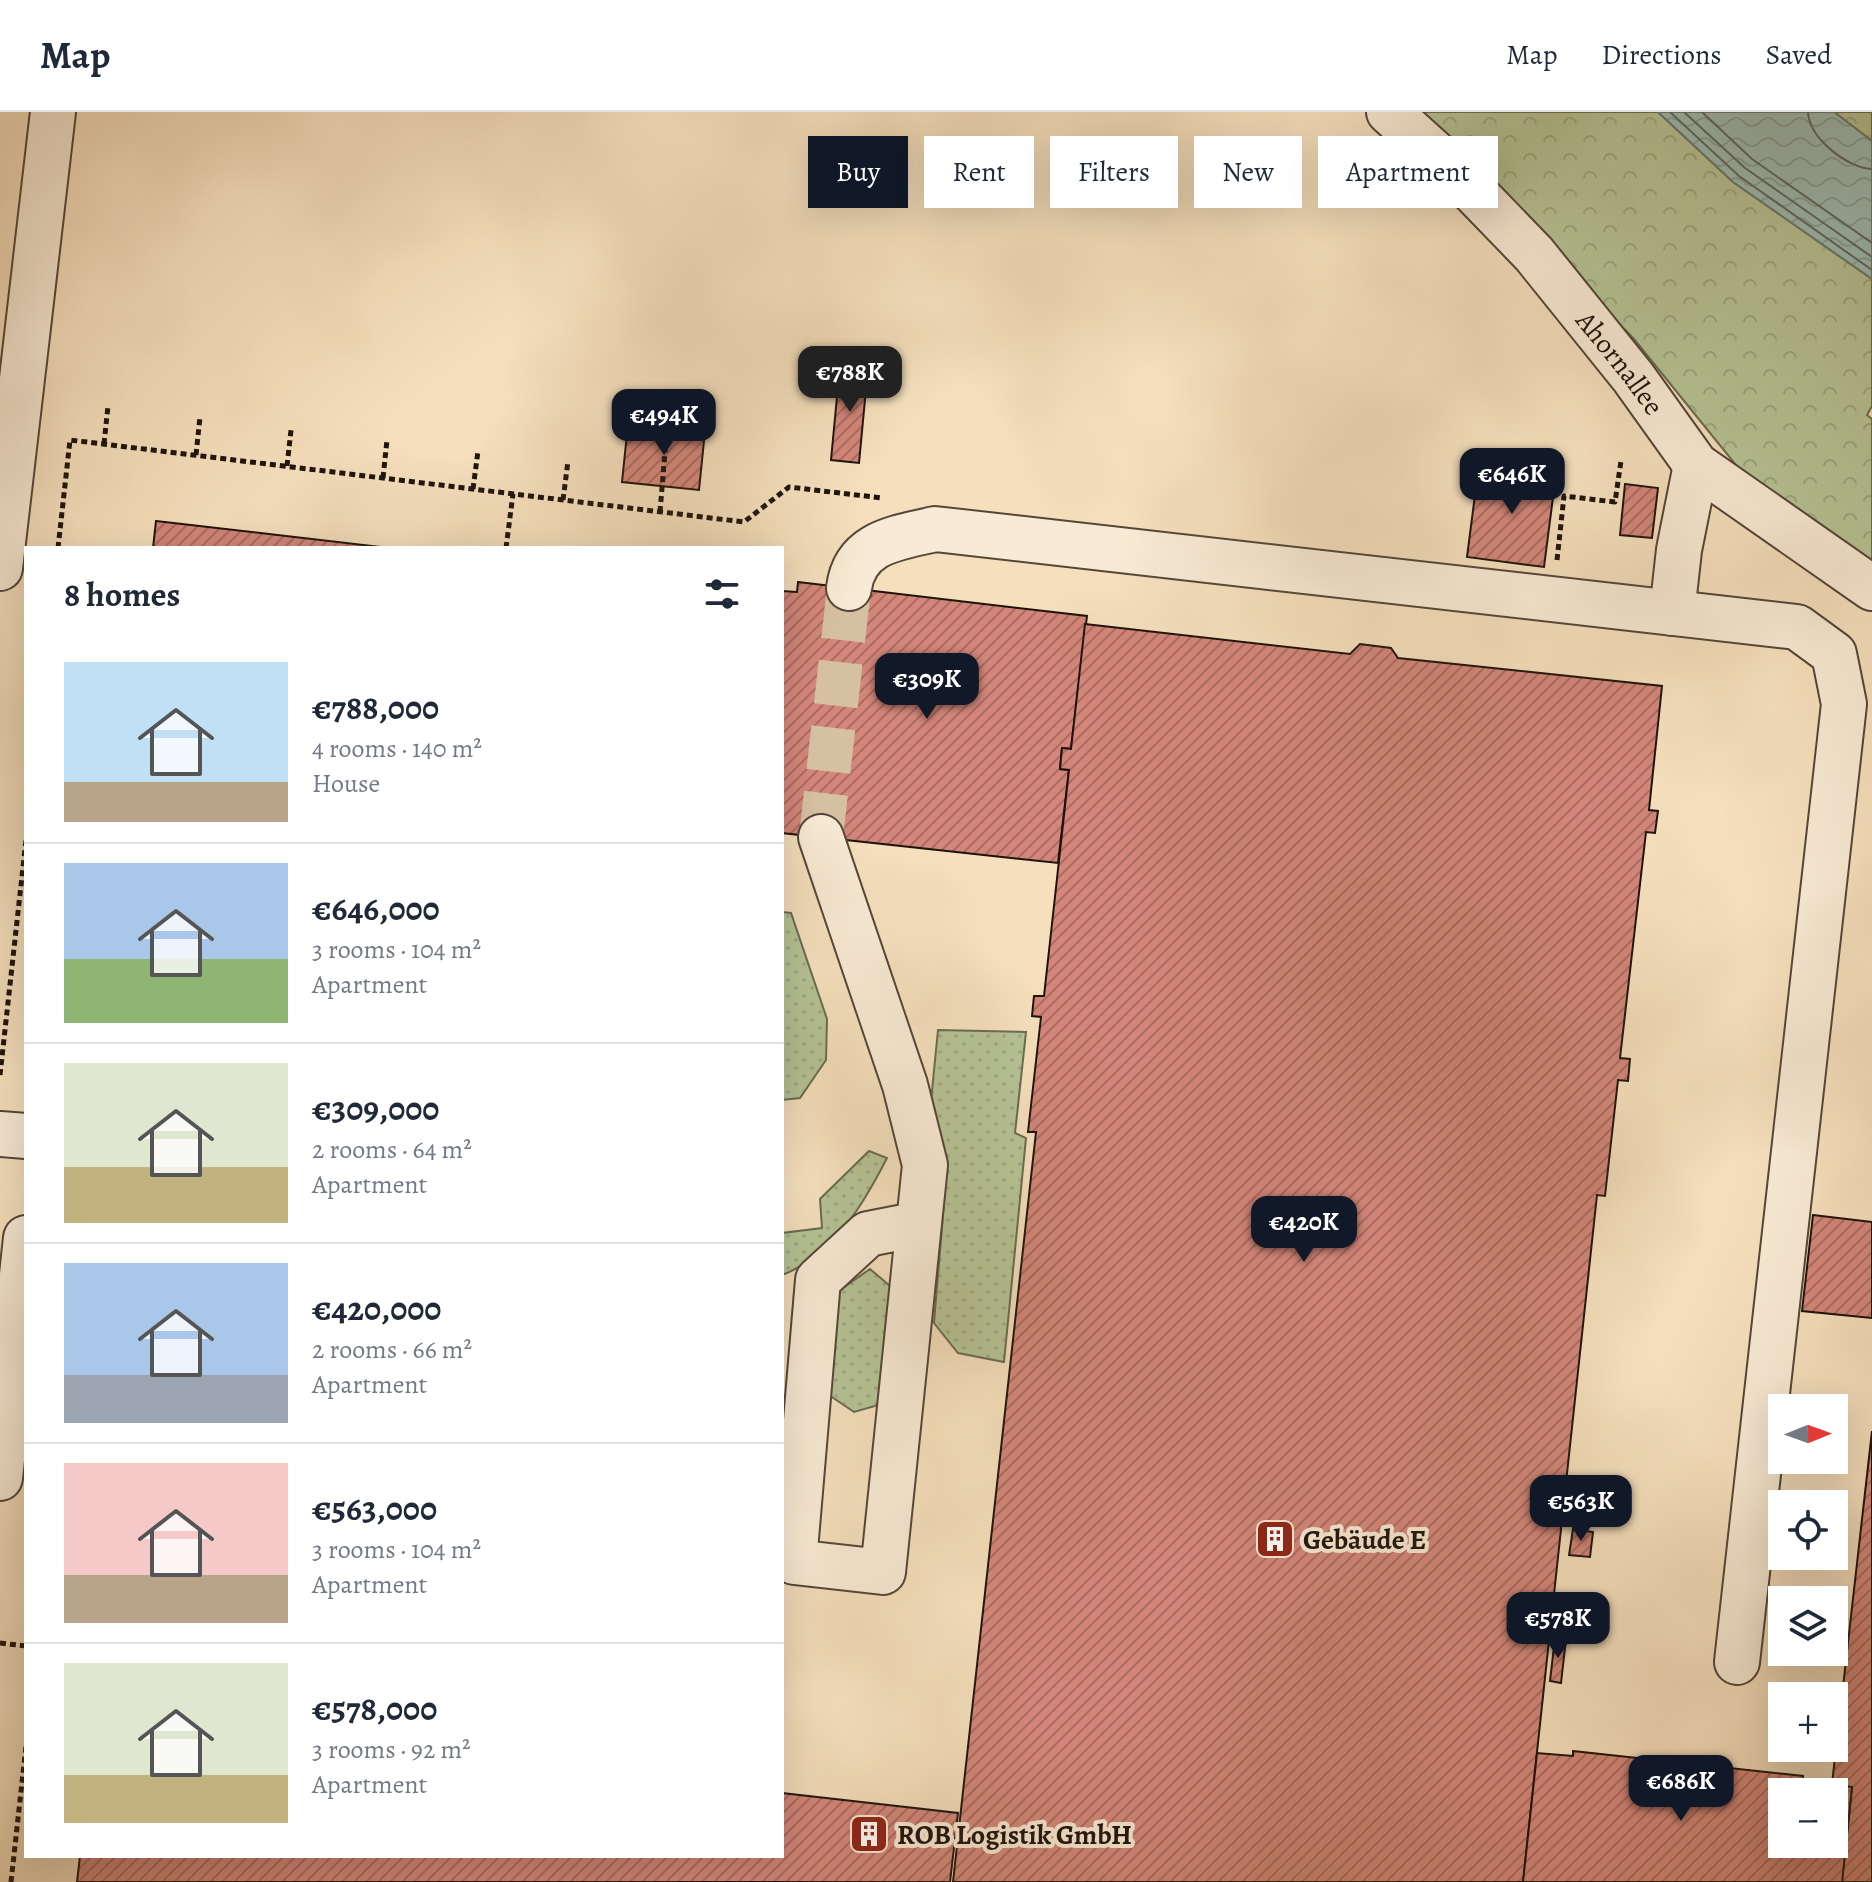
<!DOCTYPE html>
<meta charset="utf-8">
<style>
body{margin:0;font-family:Alegreya,serif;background:#f6f6f7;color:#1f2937;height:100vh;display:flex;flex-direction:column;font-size:30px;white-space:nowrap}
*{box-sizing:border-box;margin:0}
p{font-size:26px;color:#747a83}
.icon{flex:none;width:44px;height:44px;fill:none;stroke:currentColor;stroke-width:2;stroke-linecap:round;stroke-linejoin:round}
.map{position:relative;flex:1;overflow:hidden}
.drawer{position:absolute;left:24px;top:434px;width:760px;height:1312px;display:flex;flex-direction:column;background:#fff;border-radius:0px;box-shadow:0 8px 32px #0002}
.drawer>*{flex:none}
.hud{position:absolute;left:808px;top:24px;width:760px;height:72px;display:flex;gap:16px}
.needle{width:52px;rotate:89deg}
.buttons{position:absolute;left:1768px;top:1282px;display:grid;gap:16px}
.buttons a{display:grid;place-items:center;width:80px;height:80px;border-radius:0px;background:#fff;box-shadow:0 8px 32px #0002;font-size:40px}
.price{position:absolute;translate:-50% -68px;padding:0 18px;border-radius:16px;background:#111827;color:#fff;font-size:26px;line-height:52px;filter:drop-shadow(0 2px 4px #0008)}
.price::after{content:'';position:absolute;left:50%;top:48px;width:24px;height:18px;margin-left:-12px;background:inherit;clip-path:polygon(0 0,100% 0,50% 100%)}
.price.active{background:#222;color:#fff}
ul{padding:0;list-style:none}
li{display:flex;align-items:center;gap:24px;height:200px;padding:0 40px}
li+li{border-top:2px solid #e0e1e3}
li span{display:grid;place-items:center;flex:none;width:224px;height:160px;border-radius:0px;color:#555}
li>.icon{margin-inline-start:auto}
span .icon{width:96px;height:96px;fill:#fffc;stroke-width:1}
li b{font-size:34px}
h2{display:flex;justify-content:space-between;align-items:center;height:96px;padding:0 40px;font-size:34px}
.tag{padding:0 28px;border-radius:0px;background:#fff;box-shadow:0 8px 32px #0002;font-size:28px;line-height:72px}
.tag.active{background:#111827;color:#fff}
header{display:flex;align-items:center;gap:48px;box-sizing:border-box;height:112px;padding:0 40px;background:#fff;border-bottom:2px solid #e0e1e3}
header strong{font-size:38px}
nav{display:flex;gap:44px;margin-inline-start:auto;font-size:28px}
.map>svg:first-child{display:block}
.grass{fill:url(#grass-dots);stroke:#6a6c51;stroke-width:2}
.forest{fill:url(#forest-crowns);stroke:#6a6c51;stroke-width:2}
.water{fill:url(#water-waves);stroke:#6a7971;stroke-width:2}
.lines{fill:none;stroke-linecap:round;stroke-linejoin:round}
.shore{stroke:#5d6860;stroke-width:2}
.building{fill:url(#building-hatch);stroke:#1e140c;stroke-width:2;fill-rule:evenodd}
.minor-tunnel{stroke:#d5c1a2;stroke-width:44;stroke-dasharray:44 22;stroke-linecap:butt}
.minor-casing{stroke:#544738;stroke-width:48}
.path{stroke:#1e140c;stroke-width:5;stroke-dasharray:6 4;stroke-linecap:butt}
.minor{stroke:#f8ead4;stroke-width:44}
.labels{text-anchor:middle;stroke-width:8;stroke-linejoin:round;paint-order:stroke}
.street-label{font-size:28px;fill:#1e140c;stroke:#f8ead4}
.poi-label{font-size:28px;font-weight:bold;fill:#1e140c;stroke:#f8ead4;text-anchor:start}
</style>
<header>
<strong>Map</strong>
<nav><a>Map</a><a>Directions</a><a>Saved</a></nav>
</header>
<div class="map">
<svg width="1872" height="1770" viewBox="0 0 1872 1770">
<defs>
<pattern id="grass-dots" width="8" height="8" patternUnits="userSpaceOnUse" patternTransform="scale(2)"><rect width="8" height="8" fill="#b6c396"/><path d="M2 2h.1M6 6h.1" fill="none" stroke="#9ca780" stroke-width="1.8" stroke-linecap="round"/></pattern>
<pattern id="forest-crowns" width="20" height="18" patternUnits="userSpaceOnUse" patternTransform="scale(2)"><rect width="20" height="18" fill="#b6c396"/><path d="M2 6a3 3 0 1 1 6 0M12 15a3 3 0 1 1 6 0" fill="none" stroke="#9ca780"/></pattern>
<pattern id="water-waves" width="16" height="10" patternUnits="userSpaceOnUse" patternTransform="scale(2)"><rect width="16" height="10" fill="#9cbcb5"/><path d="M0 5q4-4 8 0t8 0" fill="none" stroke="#86a19a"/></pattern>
<pattern id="building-hatch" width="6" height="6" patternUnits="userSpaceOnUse" patternTransform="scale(2)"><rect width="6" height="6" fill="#d38679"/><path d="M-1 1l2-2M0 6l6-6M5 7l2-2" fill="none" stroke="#ab6c62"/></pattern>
</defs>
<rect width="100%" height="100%" fill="#f5dfbd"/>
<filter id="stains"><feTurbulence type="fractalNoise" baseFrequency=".0025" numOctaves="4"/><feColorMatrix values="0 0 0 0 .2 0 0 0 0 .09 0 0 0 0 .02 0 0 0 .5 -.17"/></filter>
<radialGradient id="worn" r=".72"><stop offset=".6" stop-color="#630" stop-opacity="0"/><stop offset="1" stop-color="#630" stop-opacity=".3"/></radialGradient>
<!-- grass -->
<g class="grass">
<polygon points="782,800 791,801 827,907 826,948 800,986 782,988"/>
<polygon points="938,918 1026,920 1015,1021 1026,1026 1004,1250 958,1241 934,1211 947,1055 931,989"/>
<path d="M 869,1039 L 887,1046 C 863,1093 833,1144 782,1163 L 782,1121 L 822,1116 L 820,1087 Z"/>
<polygon points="870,1157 896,1179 889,1290 854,1300 826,1281 833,1183"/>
</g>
<!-- forest -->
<g class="forest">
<polygon points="1414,0 1658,0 1733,70 1872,167 1872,294 1867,303 1872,307 1872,457 1765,389 1634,227"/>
<polygon points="1834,0 1872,0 1872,29"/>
</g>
<!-- water -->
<polygon class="water" points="1658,0 1834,0 1872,29 1872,167 1733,70"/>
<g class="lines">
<!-- shore -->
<g class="shore">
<polyline points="1670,0 1739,64 1872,158"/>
<polyline points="1684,0 1745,56 1872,145"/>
<polyline points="1702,0 1752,47 1872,131"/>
<path d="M 1808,0 C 1809,26 1847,56 1872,57"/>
</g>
</g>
<!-- building -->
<g class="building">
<polygon points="840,253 868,256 859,351 831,348"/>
<polygon points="628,312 705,319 699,378 622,370"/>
<polygon points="1479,352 1556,362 1544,455 1467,445"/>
<polygon points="1625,372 1658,376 1652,426 1620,423"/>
<polygon points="156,409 389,436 153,436"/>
<polygon points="798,470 1087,504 1071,637 1062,636 1060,657 1069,658 1058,751 782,721 782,479 797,480"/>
<polygon points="1085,512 1350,542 1360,532 1391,536 1398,546 1662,574 1649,698 1658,699 1655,721 1646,720 1620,946 1630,947 1628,969 1618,968 1605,1084 1597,1083 1523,1770 953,1770 1036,1020 1028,1020 1041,905 1032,904 1034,884 1044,884 1069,658 1060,657 1062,636 1071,637"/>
<polygon points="1813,1103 1872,1110 1872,1206 1802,1199"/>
<polygon points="1872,1319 1872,1770 1842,1770 1852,1675 1832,1672"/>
<polygon points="1573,1417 1593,1420 1590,1445 1569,1443"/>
<polygon points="1555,1526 1566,1527 1561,1571 1550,1569"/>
<path d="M 1573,1639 L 1803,1664 L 1803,1669 L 1852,1675 L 1842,1770 L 1523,1770 L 1537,1641 L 1573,1644 ZM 1782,1680 L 1834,1680 L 1834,1732 L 1782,1732 Z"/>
<polygon points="782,1681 958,1701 950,1770 77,1770 80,1744 782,1744"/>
</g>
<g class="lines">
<!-- minor-tunnel -->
<polyline class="minor-tunnel" points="821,725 849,476"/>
<!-- minor casing -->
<g class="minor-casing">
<g id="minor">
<path id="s1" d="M 1389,0 L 1449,54 L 1534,142 L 1633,265 L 1696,353 L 1872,476"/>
<polyline points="0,456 53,0"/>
<path d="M 849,476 C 855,429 898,426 935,417 L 1797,515 L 1834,542 L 1844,592 L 1737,1550"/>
<polyline points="1672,501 1679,438 1696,353"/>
<polyline points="821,725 905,973 925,1053 883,1460 794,1450 818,1168 868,1122 919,1112"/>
<polyline points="0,1022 26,1024"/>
<polyline points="0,1366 26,1126"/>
</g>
</g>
<!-- path -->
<g class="path">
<polyline points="104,332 108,294"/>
<polyline points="196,343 200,305"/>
<polyline points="287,354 291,318"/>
<polyline points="383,366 387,328"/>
<polyline points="473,377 478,339"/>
<polyline points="563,388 568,349"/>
<polyline points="660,400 668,304"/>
<polyline points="58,436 70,328 744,410 789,375 882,386"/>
<polyline points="506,436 513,382"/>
<polyline points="1557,448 1564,384 1615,390 1621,349"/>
<polyline points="0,963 26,728"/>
<polyline points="0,1531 26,1534"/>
<polyline points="11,1770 26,1634"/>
</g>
<!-- minor -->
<use href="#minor" class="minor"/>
</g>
<!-- icons -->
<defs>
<g id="building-square" transform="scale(2)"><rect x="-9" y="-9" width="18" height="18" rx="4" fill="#8f2418" stroke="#f8ead4"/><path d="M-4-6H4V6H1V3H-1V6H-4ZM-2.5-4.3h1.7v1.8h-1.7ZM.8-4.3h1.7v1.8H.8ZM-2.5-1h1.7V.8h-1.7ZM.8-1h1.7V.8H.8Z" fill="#fff"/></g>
</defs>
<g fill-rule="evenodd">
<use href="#building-square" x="1275" y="1427"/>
<use href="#building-square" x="869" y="1722"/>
</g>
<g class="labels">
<!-- street labels -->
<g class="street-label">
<text dy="10" stroke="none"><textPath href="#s1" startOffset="342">Ahornallee</textPath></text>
</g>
<!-- poi labels -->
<g class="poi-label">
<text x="1303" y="1437">Gebäude E</text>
<text x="897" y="1732">ROB Logistik GmbH</text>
</g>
</g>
<rect width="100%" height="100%" filter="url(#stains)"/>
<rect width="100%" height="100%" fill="url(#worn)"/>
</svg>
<div class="buttons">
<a><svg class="needle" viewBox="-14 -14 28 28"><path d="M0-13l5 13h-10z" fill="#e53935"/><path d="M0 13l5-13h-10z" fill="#747a83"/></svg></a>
<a><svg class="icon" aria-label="locate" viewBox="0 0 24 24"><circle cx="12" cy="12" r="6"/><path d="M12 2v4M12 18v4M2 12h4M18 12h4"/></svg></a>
<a><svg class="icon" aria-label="layers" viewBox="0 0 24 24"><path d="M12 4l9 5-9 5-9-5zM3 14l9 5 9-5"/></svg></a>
<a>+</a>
<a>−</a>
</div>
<b class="price active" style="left:850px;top:302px">€788K</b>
<b class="price" style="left:664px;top:345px">€494K</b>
<b class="price" style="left:1512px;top:404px">€646K</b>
<b class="price" style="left:927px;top:609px">€309K</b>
<b class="price" style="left:1304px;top:1152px">€420K</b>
<b class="price" style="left:1581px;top:1431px">€563K</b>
<b class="price" style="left:1558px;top:1548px">€578K</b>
<b class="price" style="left:1681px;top:1711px">€686K</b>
<div class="hud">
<a class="tag active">Buy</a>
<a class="tag">Rent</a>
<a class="tag">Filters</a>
<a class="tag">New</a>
<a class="tag">Apartment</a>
</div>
<section class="drawer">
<h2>8 homes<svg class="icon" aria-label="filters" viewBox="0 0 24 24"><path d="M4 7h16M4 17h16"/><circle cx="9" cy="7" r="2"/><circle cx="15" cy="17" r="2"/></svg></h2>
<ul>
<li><span style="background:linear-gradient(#bfe0f5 75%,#b9a48a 0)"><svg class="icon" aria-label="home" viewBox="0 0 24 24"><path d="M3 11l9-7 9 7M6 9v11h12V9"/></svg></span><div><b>€788,000</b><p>4 rooms · 140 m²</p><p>House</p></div></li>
<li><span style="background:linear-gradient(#a9c7e8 60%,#8fb573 0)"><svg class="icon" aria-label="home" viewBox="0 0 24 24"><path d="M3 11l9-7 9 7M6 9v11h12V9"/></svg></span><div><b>€646,000</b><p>3 rooms · 104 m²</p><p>Apartment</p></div></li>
<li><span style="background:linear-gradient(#dfe7d0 65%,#c2b280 0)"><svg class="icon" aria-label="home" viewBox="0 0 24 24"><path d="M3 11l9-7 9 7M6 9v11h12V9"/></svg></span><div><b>€309,000</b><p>2 rooms · 64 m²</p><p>Apartment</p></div></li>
<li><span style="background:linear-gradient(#a9c7e8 70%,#9aa5b1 0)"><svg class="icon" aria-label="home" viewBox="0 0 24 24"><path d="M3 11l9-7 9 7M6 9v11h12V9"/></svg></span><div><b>€420,000</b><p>2 rooms · 66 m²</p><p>Apartment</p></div></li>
<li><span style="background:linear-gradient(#f6c9c9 70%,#b9a48a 0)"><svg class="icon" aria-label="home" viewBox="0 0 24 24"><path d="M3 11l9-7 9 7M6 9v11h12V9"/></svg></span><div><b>€563,000</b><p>3 rooms · 104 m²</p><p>Apartment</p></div></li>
<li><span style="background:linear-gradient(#dfe7d0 70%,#c2b280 0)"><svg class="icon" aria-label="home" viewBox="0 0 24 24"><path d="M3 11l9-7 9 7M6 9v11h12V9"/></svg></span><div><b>€578,000</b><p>3 rooms · 92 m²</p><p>Apartment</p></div></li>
</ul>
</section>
</div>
